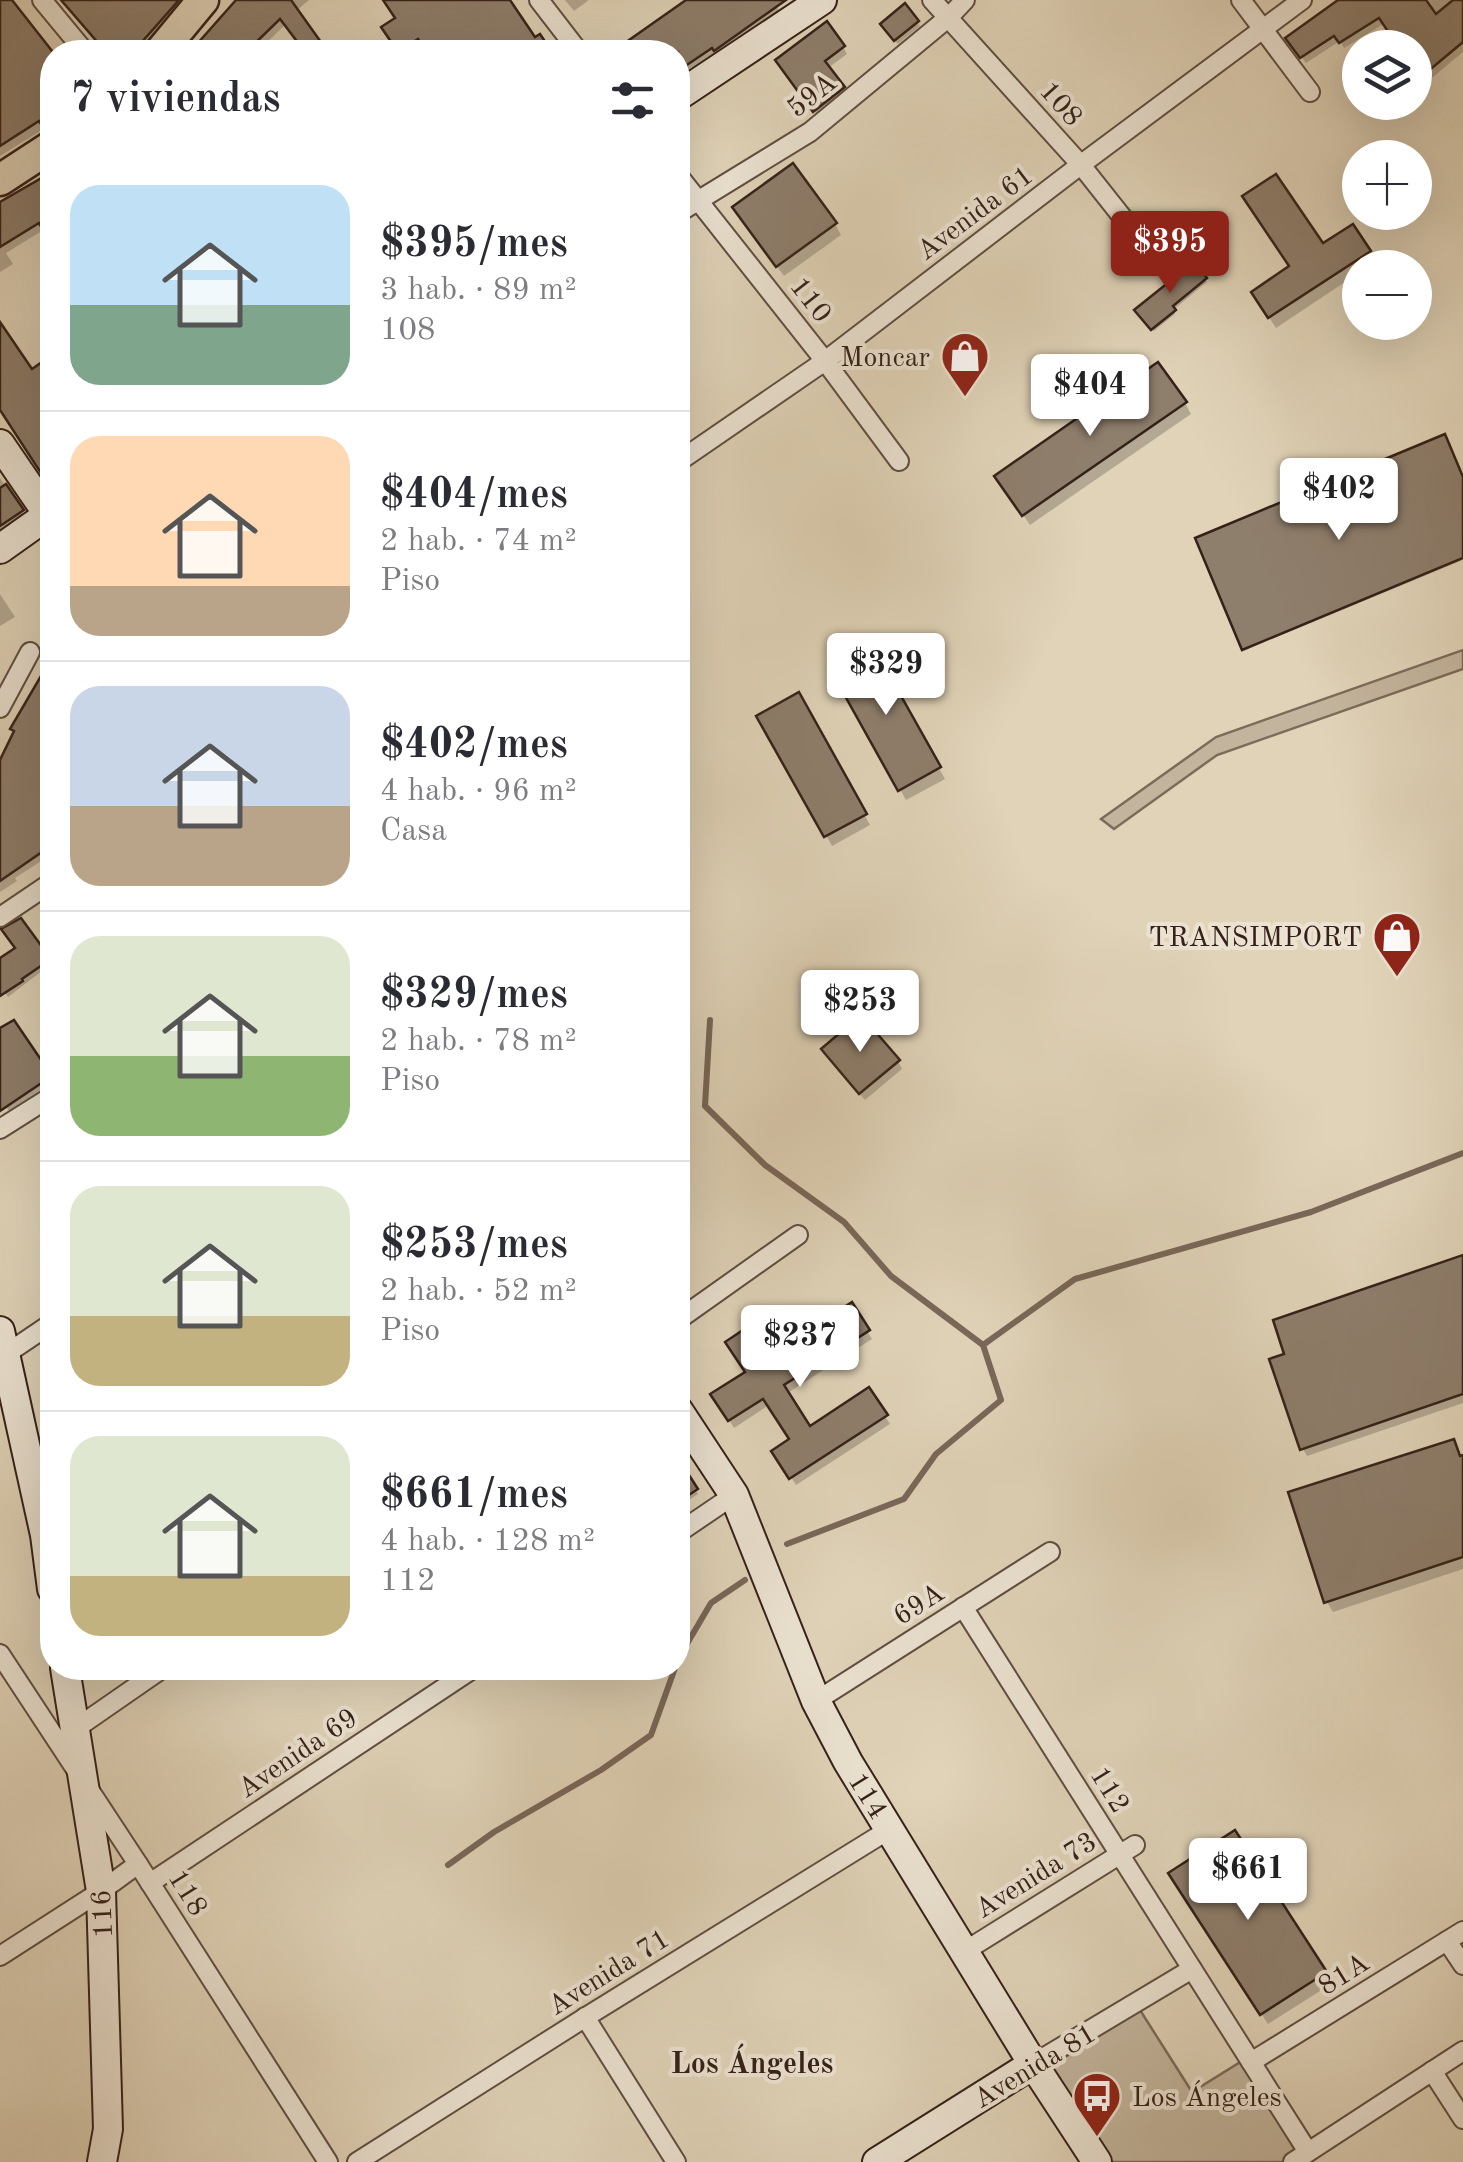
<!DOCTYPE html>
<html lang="es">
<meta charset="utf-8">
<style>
body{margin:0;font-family:"Old Standard TT",serif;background:#f7f7f7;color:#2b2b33;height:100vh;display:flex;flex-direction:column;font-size:38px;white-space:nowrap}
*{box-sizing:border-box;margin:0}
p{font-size:32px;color:#7c7c81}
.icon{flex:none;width:55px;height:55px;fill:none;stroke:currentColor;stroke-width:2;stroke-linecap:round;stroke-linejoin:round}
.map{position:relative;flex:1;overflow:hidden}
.panel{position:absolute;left:40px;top:40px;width:650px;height:1640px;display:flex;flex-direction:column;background:#fff;border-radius:40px;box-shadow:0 10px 40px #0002}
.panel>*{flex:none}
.buttons{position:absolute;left:1342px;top:30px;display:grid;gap:20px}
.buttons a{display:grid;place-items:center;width:90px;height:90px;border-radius:50%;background:#fff;box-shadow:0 10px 40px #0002;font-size:50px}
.price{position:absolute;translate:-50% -85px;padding:0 22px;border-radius:10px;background:#fff;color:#222;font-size:32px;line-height:65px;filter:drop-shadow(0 2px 5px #0008)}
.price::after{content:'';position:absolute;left:50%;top:60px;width:30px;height:22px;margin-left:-15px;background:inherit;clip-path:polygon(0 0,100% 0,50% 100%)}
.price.current{background:#8f2418;color:#fff}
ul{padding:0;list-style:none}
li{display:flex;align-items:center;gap:30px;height:250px;padding:0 30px}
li+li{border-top:2px solid #e1e1e2}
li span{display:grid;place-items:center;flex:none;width:280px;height:200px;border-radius:30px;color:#555}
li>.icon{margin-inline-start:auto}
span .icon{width:120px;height:120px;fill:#fffc;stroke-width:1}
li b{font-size:42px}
h2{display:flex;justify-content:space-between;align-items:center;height:120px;padding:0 30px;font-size:42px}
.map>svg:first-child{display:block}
.green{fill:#c3b59d;stroke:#7c6b5b;stroke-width:2.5}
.shadow{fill:#0003}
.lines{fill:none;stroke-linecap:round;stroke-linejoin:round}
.stream{stroke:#796758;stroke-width:6}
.building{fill:#8e7e6c;stroke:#352119;stroke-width:2.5}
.street-casing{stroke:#604e41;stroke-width:22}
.secondary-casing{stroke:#352119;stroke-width:32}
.primary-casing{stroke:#352119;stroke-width:35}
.street{stroke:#ebe2d1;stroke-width:18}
.secondary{stroke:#ebe2d1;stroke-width:28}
.primary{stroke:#e0d3b8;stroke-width:30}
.labels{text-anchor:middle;stroke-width:8;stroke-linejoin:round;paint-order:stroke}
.street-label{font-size:28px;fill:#352119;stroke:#ebe2d1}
.poi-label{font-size:28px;fill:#352119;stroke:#ebe2d1;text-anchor:end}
.neighbourhood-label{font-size:30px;font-weight:bold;fill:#352119;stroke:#ebe2d1}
</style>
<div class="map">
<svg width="1463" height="2162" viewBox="0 0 1463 2162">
<rect width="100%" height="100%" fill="#e0d3b8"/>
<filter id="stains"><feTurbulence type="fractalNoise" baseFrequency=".002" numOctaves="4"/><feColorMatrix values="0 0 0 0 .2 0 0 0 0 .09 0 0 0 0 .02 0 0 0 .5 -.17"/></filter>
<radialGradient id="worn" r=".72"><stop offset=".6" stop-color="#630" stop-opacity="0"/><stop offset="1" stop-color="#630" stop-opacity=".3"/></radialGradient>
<!-- green -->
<g class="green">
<polygon points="1463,650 1463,669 1217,755 1114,829 1101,819 1216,737"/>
<polygon points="1140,2010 1192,2092 1242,2061 1300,2151 1282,2162 1105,2162 1046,2069"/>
</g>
<!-- shadow -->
<g class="shadow">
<polygon points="0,0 8,0 52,55 52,126 47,130 45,128 0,156"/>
<polygon points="62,0 191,0 144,52 107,52"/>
<polygon points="241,0 309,0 296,11 325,52 307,52 286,24 257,52 193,52"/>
<polygon points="387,0 508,0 534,40 539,37 549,52 429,52 424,45 412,52 400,52 385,28 398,19"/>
<polygon points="565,0 589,0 574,11"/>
<polygon points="690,0 772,0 780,12 719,54 717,52 694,69 692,67 678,77 678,52 614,52"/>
<polygon points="1343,0 1463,0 1463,52 1415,92 1415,48 1385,23 1344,48 1340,41 1306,63 1292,45"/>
<polygon points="917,22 920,26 898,44 885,29"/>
<polygon points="843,47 847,54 828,68 847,95 819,117 782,68"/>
<polygon points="52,175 52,241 45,229 6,253 13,264 0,272 0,204"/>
<polygon points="741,218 835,224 841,235 784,276"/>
<polygon points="1322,247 1368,252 1375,262 1367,268 1360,268 1360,272 1276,328 1260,303 1294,278"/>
<polygon points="1194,265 1207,282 1173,310 1175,314 1154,331 1138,310"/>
<polygon points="0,331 31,372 52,359 52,486 0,406"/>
<polygon points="1185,403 1191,414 1030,525 1004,487"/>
<polygon points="0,478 26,519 0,535"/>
<polygon points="1463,483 1463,560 1245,650 1198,539"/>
<polygon points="0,594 15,617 0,626"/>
<polygon points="52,604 52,625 43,615"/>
<polygon points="872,649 945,779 906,800 834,670"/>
<polygon points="52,661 52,854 15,878 17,881 0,892 0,765 43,675"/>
<polygon points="798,695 870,825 832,846 759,716"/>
<polygon points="21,921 51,964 8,997 0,984 0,961 18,950"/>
<polygon points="13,1023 52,1082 9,1111 0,1098 0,1031"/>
<polygon points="828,1057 898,1061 902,1069 865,1100"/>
<polygon points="1463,1258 1463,1403 1307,1456 1303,1449 1287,1355"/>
<polygon points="851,1306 872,1339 786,1394 809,1429 869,1391 890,1424 796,1485 775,1452 792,1440 769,1405 734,1428 714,1395"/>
<polygon points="1453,1442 1461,1458 1463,1457 1463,1569 1333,1612 1327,1602"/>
<polygon points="678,1462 698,1494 680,1506 678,1502"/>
<polygon points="108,1668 126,1668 113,1676"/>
<polygon points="1234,1834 1331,1984 1268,2024 1177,1885"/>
</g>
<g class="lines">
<!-- stream -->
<g class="stream">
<polyline points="710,1020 705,1106 765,1165 844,1222 891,1276 983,1345 1001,1400 936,1454 904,1499 787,1544"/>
<polyline points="983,1345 1075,1279 1311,1212 1463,1153"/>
<polyline points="678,1659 711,1603 745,1580"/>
<polyline points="448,1865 494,1832 601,1770 651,1735 675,1668"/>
</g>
</g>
<!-- building -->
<g class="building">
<polygon points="0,0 12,0 52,51 52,114 41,124 39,121 0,146"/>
<polygon points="61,0 179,0 133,52 106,52"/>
<polygon points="236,0 291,0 328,52 305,52 280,19 246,52 190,52"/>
<polygon points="383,0 510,0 535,37 540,34 552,52 427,52 418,39 398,52 381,27 395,18"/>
<polygon points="686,0 786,0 714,51 712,48 678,71 678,52 612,52"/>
<polygon points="1338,0 1426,0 1436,14 1453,0 1463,0 1463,42 1415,82 1415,48 1399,48 1379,18 1339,43 1334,36 1300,58 1285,38"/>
<polygon points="905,3 919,21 894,41 880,24"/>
<polygon points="827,21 845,46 825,61 845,87 813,112 775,60"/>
<polygon points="793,163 837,223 776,267 732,207"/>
<polygon points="52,172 52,245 39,223 0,247 0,202"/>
<polygon points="1276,174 1323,243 1353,224 1371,251 1268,318 1251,292 1289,266 1242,196"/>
<polygon points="1194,262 1207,278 1173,306 1176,310 1151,330 1134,310"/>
<polygon points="0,322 32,369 52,355 52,490 0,410"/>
<polygon points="1158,362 1187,402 1022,516 994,476"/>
<polygon points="1445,434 1463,477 1463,558 1242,650 1195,538"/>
<polygon points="6,484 24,510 0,526 0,488"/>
<polygon points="873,646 941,767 898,791 830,669"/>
<polygon points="52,657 52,845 0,881 0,760 14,731 10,729"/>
<polygon points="799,692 867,814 824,837 756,716"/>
<polygon points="21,918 51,959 22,979 23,981 0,996 0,958 15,948 1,929"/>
<polygon points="861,1015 900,1060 859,1094 821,1049"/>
<polygon points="14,1020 52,1076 0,1111 0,1028"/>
<polygon points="1463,1255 1463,1394 1300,1450 1269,1359 1284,1354 1273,1320"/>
<polygon points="852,1302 870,1330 784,1385 810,1426 869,1387 888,1415 789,1479 771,1451 789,1439 763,1399 728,1421 710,1394 745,1372 725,1342 746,1328 766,1358"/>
<polygon points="1454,1439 1460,1456 1463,1455 1463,1557 1324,1603 1288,1492"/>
<polygon points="678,1458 698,1489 678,1502"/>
<polygon points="1235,1830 1327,1972 1260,2015 1168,1873"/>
</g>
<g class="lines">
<!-- street casing -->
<g class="street-casing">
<g id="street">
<polyline points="42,0 85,52"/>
<polyline points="539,0 579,52"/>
<polyline points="932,0 1081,165 1146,247"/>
<polyline points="1241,0 1310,92"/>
<polyline points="678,175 825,361 899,461"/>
<polyline points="678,213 810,132 949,17 965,0"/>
<polyline points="678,462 825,361 1083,163 1302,0"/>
<polyline points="0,708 30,652"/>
<polyline points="0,917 52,882"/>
<polyline points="0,1129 52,1096"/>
<polyline points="678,1320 798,1235"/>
<polyline points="0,1358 52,1323"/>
<polyline points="678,1533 734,1495"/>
<polyline points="963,1607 1308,2152"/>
<polyline points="0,1654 138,1864 328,2162"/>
<polyline points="816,1701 1050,1552"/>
<polyline points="75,1729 163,1668"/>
<polyline points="150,1883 474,1668"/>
<polyline points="1447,1941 1463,1965"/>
<polyline points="965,1951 1135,1845"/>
<polyline points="0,1956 101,1891 138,1864"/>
<polyline points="585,2017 676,2162"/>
<polyline points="1251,2062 1463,1931"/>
<polyline points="1033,2064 1192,1969"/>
<polyline points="1432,2071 1463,2119"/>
<polyline points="357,2162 581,2020 890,1829"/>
<polyline points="1293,2162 1463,2051"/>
</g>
</g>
<!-- secondary casing -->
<g class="secondary-casing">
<g id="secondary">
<polyline points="678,96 822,0"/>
<polyline points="0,444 52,520"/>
<polyline points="0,549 52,512"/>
<polyline points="0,1331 45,1535 52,1589"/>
<polyline points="678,1410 734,1495 816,1701 848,1762 1033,2064 1097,2162"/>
<polyline points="65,1668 101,1891 108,2129 102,2162"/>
<polyline points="877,2162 1033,2064"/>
</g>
</g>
<!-- primary casing -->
<g class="primary-casing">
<g id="primary">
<polyline points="160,52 203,0"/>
<polyline points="0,180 52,146"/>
</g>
</g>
<!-- street -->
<use href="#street" class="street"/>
<!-- secondary -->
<use href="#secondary" class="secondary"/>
<!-- primary -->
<use href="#primary" class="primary"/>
</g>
<!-- icons -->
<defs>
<g id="shop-pin" transform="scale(2.5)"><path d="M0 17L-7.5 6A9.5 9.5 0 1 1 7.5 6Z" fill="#8f2418" stroke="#ebe2d1"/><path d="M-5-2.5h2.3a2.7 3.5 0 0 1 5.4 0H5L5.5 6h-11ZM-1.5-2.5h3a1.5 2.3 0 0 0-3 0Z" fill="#fff"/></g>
<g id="bus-pin" transform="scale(2.5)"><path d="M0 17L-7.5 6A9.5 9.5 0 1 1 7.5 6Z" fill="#8f2418" stroke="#ebe2d1"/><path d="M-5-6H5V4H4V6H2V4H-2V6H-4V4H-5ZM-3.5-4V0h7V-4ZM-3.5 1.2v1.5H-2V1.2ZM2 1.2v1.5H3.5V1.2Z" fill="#fff"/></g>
</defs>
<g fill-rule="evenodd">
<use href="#shop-pin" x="965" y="356"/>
<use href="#shop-pin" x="1397" y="936"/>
<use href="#bus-pin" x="1097" y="2096"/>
</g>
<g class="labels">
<!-- street labels -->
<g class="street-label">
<text transform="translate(811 94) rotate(-38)" y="10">59A</text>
<text transform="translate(1062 103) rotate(48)" y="10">108</text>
<text transform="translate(974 212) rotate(-37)" y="10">Avenida 61</text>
<text transform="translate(812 299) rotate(52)" y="10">110</text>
<text transform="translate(918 1603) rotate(-32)" y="10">69A</text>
<text transform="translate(297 1752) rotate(-34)" y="10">Avenida 69</text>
<text transform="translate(1111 1789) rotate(58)" y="10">112</text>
<text transform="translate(869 1795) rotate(58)" y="10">114</text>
<text transform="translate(1035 1874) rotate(-32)" y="10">Avenida 73</text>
<text transform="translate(189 1892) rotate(58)" y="10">118</text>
<text transform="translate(101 1914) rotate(-93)" y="10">116</text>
<text transform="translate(608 1971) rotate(-32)" y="10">Avenida 71</text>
<text transform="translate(1343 1973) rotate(-32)" y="10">81A</text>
<text transform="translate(1034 2065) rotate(-31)" y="10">Avenida 81</text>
</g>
<!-- poi labels -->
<g class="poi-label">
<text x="930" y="366">Moncar</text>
<text x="1362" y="946">TRANSIMPORT</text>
<text x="1132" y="2106" text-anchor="start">Los Ángeles</text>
</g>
<!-- neighbourhood labels -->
<g class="neighbourhood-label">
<text x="752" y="2073">Los Ángeles</text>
</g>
</g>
<rect width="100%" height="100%" filter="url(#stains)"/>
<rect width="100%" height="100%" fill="url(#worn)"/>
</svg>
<div class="buttons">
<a><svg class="icon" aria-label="layers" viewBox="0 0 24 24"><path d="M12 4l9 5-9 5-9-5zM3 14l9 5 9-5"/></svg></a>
<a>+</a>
<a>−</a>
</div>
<b class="price current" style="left:1170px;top:296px">$395</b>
<b class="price" style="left:1090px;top:439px">$404</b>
<b class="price" style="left:1339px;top:543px">$402</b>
<b class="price" style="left:886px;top:718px">$329</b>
<b class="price" style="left:860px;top:1055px">$253</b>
<b class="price" style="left:800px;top:1390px">$237</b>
<b class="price" style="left:1248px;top:1923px">$661</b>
<section class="panel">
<h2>7 viviendas<svg class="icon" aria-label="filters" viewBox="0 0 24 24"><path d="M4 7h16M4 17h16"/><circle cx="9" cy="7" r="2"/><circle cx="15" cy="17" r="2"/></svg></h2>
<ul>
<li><span style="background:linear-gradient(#bfe0f5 60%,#7fa58c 0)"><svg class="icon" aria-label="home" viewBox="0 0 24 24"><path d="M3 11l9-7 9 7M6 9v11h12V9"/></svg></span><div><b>$395/mes</b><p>3 hab. · 89 m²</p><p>108</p></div></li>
<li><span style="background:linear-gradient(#ffd9b3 75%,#b9a48a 0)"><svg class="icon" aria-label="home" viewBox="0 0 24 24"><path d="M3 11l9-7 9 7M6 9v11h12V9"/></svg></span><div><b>$404/mes</b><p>2 hab. · 74 m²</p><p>Piso</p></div></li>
<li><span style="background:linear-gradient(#c9d6e8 60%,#b9a48a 0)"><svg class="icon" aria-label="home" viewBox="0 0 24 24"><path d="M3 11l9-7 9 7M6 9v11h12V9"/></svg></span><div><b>$402/mes</b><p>4 hab. · 96 m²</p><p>Casa</p></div></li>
<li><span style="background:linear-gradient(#dfe7d0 60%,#8fb573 0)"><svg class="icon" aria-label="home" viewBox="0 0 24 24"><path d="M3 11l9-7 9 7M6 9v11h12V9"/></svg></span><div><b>$329/mes</b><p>2 hab. · 78 m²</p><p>Piso</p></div></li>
<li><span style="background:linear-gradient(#dfe7d0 65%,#c2b280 0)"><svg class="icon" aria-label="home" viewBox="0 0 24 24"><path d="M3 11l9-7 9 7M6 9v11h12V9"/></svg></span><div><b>$253/mes</b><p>2 hab. · 52 m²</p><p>Piso</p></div></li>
<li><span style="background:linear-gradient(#dfe7d0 70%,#c2b280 0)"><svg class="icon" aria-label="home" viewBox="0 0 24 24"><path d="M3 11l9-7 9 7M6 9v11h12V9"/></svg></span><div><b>$661/mes</b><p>4 hab. · 128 m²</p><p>112</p></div></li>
</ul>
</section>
</div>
